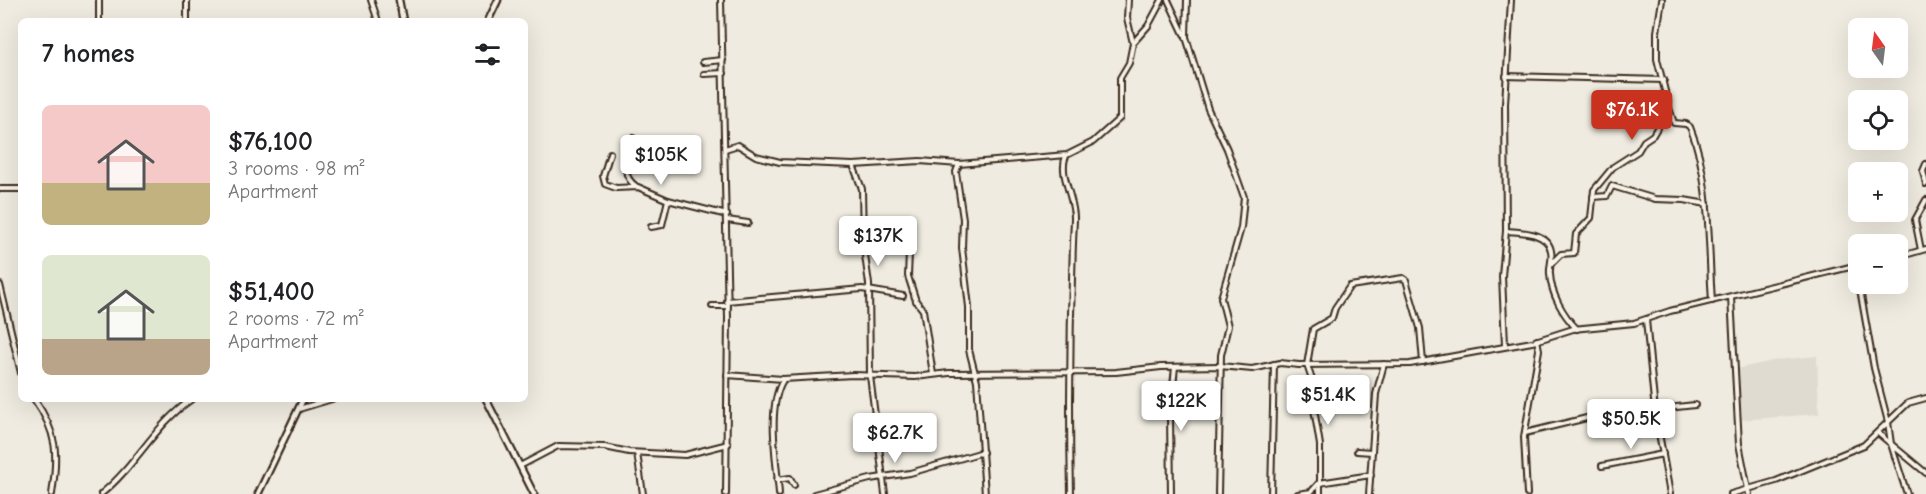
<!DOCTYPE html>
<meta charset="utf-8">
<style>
body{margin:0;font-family:"Comic Neue",sans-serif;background:#f6f6f6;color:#202124;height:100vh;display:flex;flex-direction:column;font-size:22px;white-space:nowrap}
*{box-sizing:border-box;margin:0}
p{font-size:20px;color:#757577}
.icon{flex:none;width:33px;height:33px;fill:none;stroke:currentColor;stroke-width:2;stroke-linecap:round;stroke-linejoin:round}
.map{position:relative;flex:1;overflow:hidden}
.sheet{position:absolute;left:18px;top:18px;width:510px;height:384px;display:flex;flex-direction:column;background:#fff;border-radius:9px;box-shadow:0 6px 24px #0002}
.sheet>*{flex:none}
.needle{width:39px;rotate:346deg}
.fabs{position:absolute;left:1848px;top:18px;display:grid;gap:12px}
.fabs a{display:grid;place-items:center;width:60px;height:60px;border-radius:9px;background:#fff;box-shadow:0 6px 24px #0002;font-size:30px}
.price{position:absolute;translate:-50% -51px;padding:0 14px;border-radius:6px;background:#fff;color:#222;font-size:20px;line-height:39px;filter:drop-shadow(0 2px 3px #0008)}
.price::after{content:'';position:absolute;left:50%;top:36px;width:18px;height:14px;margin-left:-9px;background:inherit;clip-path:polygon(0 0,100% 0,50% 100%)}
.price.on{background:#c8321e;color:#fff}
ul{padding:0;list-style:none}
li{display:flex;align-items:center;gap:18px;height:150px;padding:0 24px}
li span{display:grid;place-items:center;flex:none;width:168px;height:120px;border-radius:9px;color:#555}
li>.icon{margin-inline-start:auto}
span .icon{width:72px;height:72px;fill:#fffc;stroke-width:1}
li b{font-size:26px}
h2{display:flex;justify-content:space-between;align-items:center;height:72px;padding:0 24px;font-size:26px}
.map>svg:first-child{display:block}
.built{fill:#e0dbd0}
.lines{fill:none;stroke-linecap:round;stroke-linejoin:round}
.minor-casing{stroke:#3b2a1e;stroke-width:8}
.tertiary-casing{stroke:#3b2a1e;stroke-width:9}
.minor{stroke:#f7f3e8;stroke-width:4}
.tertiary{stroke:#f7f3e8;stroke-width:4.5}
</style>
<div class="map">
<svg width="1926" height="494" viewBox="0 0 1926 494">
<rect width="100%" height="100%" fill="#efebe0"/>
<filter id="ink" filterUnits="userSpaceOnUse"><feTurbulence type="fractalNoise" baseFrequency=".0167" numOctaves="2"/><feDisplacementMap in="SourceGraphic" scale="12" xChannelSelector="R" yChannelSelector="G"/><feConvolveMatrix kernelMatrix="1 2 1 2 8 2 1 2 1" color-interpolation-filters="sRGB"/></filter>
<g filter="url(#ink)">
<!-- built -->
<polygon class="built" points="1817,356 1819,414 1739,420 1736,369 1777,360"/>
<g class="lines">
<!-- minor casing -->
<g class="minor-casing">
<g id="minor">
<polyline points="187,0 187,21"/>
<polyline points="371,0 378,21"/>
<polyline points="721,0 728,318 726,494"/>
<polyline points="1128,0 1127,18 1133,43"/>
<polyline points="1168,0 1184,34"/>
<polyline points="1187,0 1186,37 1208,109 1227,149 1244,197 1241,228 1221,298 1228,326 1221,355 1218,494"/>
<polyline points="99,21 99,0"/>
<polyline points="703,62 723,60"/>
<polyline points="704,74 724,73"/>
<polyline points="1506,76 1664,80"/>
<path d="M 1669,108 L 1674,123 L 1686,124 L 1690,127 C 1711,178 1708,246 1712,301"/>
<path d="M 633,138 C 628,156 618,174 637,187"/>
<polyline points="725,149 738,145 756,156 780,162 853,165 920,161 959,164 1067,155 1093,142 1120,118 1120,78 1129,63 1133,43 1148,26 1162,0"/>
<polyline points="610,153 603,176 605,184 616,188 638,187 668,200 727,215"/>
<path d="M 1066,156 C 1058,174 1075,199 1074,219 C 1070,311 1069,402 1071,494"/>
<polyline points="959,164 956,172 963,219 962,248 969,307 969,350 977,381 985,494"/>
<polyline points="1926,164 1923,171 1926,184"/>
<polyline points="853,165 862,189 863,241 869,284 870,376 885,494"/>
<polyline points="0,189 21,189"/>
<polyline points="1593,197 1607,196 1612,186 1655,199 1684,200 1707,204"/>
<polyline points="727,220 748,223"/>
<polyline points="904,221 905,245 909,253 908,276 916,301 923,310 933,374"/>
<polyline points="651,227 662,225 668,200"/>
<path d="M 1506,231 C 1521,232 1548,232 1551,251 C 1553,259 1549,266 1550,274 C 1551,294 1563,315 1577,329"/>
<polyline points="1921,250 1915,220 1926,200"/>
<polyline points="1898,257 1926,249"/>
<polyline points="1552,263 1561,254 1574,253 1576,234 1591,218 1594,190 1613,167 1638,151 1644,141 1653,135 1669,107 1657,59 1657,32 1662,0"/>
<polyline points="1858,266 1858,276"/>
<polyline points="1859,284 1874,368 1888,422 1891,444 1907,494"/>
<polyline points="0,285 21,373"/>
<polyline points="1731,297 1739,444 1749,494"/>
<polyline points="727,301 862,289 903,296"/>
<polyline points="712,306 728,306"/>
<polyline points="1646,320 1655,411 1670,494"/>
<polyline points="1505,345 1502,276 1506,231 1505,104 1511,0"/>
<polyline points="727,375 783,379 853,375 915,377 949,373 1116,372 1161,367 1220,366 1252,369 1280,363 1299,365 1410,364 1532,342 1573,329 1634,323 1670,311 1858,265"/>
<path d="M 34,399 C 58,433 58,454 52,494"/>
<polyline points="299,409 332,399"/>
<polyline points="1525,433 1595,416 1695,405"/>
<polyline points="1879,434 1926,473"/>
<polyline points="1357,451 1372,452"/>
<polyline points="637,453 643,494"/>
<polyline points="520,466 558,446 605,447 629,452 685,455 728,444"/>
<polyline points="1602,466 1663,454"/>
<polyline points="777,480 790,478 794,485"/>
<path d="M 101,494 C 136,466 155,424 192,399"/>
<path d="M 779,494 C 777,462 766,408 783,380"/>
<polyline points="814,494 870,479 910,473 983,452"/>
<polyline points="1171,494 1170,415 1175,367"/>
<polyline points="1271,494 1274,364"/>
<polyline points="1298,494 1311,492 1319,483 1371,475"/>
<polyline points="1320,494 1320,445 1314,409 1317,395 1307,365 1313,329 1332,318 1335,308 1350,286 1403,278 1406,280 1420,328 1423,362"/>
<polyline points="1369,494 1376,394 1384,364"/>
<polyline points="1527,494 1524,437 1539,350 1537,340"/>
<polyline points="1731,494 1776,481 1864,445 1908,403 1926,398"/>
</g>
</g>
<!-- tertiary casing -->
<g class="tertiary-casing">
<g id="tertiary">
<polyline points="399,0 403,21"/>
<polyline points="488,21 498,0"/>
<polyline points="486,399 534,494"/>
<polyline points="258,494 303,399"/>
</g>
</g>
<!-- minor -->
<use href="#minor" class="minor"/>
<!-- tertiary -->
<use href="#tertiary" class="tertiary"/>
</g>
</g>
</svg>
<div class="fabs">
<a><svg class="needle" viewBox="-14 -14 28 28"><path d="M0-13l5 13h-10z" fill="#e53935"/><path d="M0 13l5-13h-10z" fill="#757577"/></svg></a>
<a><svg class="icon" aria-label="locate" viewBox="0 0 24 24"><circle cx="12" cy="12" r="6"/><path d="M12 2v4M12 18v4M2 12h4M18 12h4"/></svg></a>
<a>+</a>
<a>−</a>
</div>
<b class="price on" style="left:1632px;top:141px">$76.1K</b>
<b class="price" style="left:661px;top:186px">$105K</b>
<b class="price" style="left:878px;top:267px">$137K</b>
<b class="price" style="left:1328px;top:426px">$51.4K</b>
<b class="price" style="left:1181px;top:432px">$122K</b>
<b class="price" style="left:1631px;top:450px">$50.5K</b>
<b class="price" style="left:895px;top:464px">$62.7K</b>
<section class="sheet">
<h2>7 homes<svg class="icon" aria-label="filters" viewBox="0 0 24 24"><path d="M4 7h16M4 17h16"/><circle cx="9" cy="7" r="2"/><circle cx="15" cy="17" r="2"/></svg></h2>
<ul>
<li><span style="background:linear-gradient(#f6c9c9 65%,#c2b280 0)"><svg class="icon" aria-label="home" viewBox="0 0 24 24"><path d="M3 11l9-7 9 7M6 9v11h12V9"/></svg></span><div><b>$76,100</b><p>3 rooms · 98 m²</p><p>Apartment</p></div></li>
<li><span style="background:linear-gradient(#dfe7d0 70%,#b9a48a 0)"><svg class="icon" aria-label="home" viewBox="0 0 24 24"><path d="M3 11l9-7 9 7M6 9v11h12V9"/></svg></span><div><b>$51,400</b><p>2 rooms · 72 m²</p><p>Apartment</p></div></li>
</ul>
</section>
</div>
